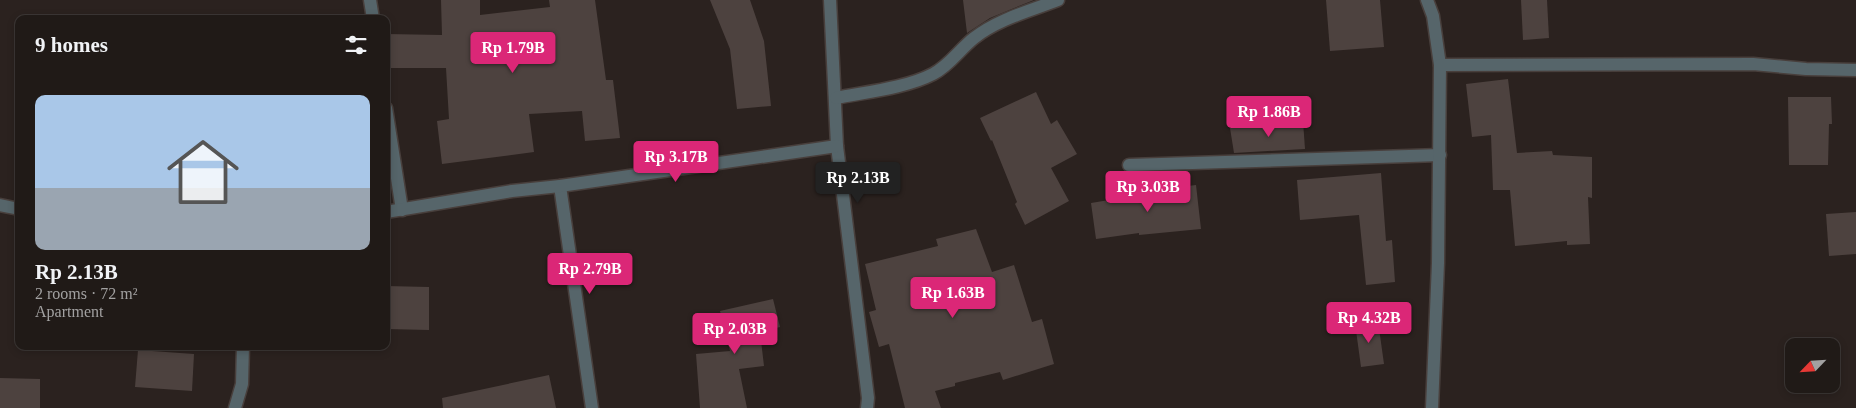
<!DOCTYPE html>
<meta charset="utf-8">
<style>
body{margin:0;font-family:Georgia,serif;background:#2d2724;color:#f1f3f6;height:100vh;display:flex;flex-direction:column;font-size:19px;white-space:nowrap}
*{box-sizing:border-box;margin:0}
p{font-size:16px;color:#a2a1a1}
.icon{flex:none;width:28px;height:28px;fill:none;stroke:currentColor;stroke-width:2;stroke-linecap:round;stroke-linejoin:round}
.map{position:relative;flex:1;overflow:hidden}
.panel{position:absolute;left:15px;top:15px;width:375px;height:335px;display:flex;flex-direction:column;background:#201a17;border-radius:10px;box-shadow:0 2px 8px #0003,0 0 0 1px #3d3836}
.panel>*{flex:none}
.needle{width:32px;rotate:245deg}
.buttons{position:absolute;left:1785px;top:338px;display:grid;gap:10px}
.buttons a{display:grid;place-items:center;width:55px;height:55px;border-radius:10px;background:#201a17;box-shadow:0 2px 8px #0003,0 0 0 1px #3d3836;font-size:25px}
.price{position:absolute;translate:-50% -42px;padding:0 11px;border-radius:5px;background:#db2777;color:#fff;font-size:16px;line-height:32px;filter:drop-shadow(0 1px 2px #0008)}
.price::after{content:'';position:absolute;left:50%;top:30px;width:15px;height:11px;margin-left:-8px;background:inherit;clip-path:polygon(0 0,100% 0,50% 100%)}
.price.on{background:#222;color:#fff}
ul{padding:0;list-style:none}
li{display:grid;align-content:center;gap:10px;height:265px;padding:0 20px}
li span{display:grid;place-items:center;height:155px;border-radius:10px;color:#555}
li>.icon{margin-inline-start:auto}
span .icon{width:90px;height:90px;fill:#fffc;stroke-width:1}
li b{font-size:21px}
h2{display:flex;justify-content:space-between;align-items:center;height:60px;padding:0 20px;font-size:21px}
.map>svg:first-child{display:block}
.building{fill:#4d423f}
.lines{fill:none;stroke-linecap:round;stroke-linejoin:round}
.minor-casing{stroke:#483f3c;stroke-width:15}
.minor{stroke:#56656a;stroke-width:12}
</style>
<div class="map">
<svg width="1856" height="408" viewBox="0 0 1856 408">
<rect width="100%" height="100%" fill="#2b221f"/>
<!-- building -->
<g class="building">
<polygon points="441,0 480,0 480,15 550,7 549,0 595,0 606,80 613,80 620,138 585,141 582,111 529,114 534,152 442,164 437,121 449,119 446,68 391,68 390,56 386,56 386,34 442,35"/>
<polygon points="710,0 750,0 764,41 771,106 737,109 730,49"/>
<polygon points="963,0 1034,0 990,18 967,33"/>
<polygon points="1326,0 1380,0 1384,47 1330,51"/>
<polygon points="1521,0 1547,0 1549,38 1523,40"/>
<polygon points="1508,79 1517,153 1552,151 1553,155 1592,157 1592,198 1588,197 1590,244 1567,245 1567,241 1515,246 1510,190 1493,190 1491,135 1472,137 1466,84"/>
<polygon points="1036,92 1051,124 1057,120 1077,154 1051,168 1069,201 1025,225 1015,204 1017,202 992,140 991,141 980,118"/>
<polygon points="1788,97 1831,97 1832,124 1829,124 1828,165 1789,165"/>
<polygon points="1303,121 1305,149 1234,153 1230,128"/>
<polygon points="1381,173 1386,241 1392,240 1395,282 1366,285 1359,215 1300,220 1297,180"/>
<polygon points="1196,185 1201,229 1139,235 1139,233 1096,239 1091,203 1133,196 1133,193"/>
<polygon points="1856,212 1856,254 1829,256 1826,214"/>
<polygon points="976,229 992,272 1014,265 1032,322 1042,319 1054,364 1003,380 1000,372 955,383 955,386 935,391 941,408 905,408 889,344 879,347 869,312 876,310 865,264 938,246 936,239"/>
<polygon points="386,286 429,287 429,330 386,329"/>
<polygon points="773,299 780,327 760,332 764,366 739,369 747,408 700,408 696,354 730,351 720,311"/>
<polygon points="1378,321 1384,364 1361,367 1355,323"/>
<polygon points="138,350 194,354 192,391 135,387"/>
<polygon points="549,375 556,408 443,408 442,398"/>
<polygon points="0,378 40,379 40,408 0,408"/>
</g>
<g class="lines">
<!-- minor casing -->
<g class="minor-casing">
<g id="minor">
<polyline points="370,0 373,19"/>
<polyline points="830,0 837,146 868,398 867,408"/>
<polyline points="1427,0 1433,16 1440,65"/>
<path d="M 836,98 C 866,92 906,88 933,74 C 949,66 960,49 974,38 C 998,19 1030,11 1058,0"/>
<polyline points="386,108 402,210"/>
<polyline points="1129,165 1440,155"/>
<polyline points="560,186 592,408"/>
<polyline points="0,205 19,209"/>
<polyline points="386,212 512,191 560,186 837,146"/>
<polyline points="235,408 242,384 243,346"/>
<polyline points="1432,408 1438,263 1440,65 1753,64 1806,69 1856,70"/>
</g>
</g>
<!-- minor -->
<use href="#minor" class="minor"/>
</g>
</svg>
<div class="buttons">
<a><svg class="needle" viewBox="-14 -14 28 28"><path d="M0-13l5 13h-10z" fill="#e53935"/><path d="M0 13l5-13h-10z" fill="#a2a1a1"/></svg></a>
</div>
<b class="price" style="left:513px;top:74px">Rp 1.79B</b>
<b class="price" style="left:1269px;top:138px">Rp 1.86B</b>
<b class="price" style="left:676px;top:183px">Rp 3.17B</b>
<b class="price on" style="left:858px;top:204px">Rp 2.13B</b>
<b class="price" style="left:1148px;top:213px">Rp 3.03B</b>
<b class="price" style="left:590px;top:295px">Rp 2.79B</b>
<b class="price" style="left:953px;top:319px">Rp 1.63B</b>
<b class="price" style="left:1369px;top:344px">Rp 4.32B</b>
<b class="price" style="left:735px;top:355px">Rp 2.03B</b>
<section class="panel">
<h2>9 homes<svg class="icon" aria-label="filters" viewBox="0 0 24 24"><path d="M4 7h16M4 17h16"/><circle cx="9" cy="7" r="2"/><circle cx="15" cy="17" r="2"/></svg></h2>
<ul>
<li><span style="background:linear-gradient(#a9c7e8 60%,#9aa5b1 0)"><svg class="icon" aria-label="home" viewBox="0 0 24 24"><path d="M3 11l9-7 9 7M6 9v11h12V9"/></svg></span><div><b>Rp 2.13B</b><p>2 rooms · 72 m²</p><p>Apartment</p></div></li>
</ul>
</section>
</div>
